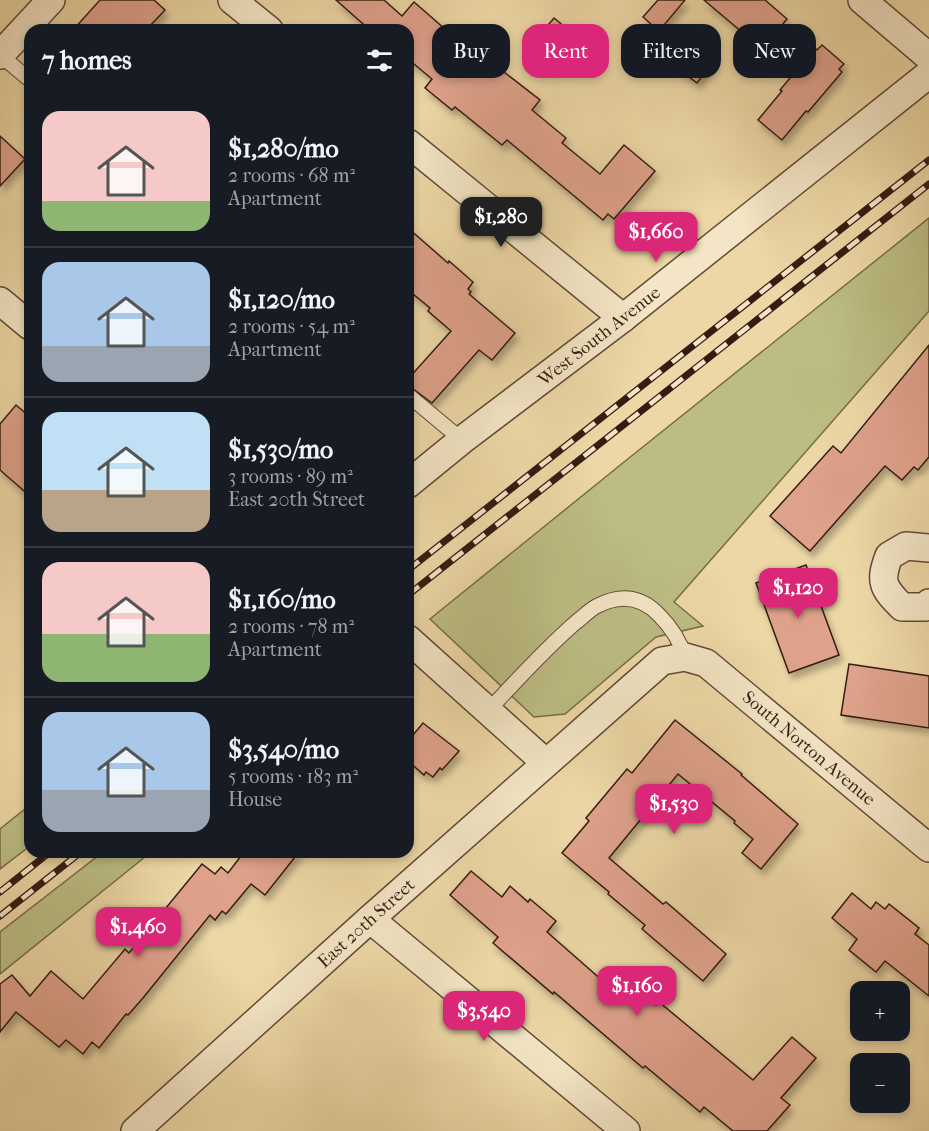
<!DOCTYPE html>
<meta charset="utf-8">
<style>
body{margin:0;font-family:"IM FELL French Canon",serif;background:#20242c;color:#f1f3f6;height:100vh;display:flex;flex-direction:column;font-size:22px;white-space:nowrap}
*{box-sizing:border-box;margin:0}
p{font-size:20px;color:#9ea1a6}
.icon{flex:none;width:33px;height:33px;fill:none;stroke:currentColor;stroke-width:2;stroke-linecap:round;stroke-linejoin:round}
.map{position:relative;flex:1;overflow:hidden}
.details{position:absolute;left:24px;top:24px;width:390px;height:834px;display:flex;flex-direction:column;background:#171b24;border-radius:18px;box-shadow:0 3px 9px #0003}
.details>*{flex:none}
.hud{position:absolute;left:432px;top:24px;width:406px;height:54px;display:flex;gap:12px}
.buttons{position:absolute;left:850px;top:981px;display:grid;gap:12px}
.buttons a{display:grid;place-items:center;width:60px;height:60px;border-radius:12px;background:#171b24;box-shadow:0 3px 9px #0003;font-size:30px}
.price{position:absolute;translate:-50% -51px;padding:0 14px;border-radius:12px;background:#db2777;color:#fff;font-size:20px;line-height:39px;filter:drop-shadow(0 2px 3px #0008)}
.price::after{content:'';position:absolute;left:50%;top:36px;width:18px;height:14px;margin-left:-9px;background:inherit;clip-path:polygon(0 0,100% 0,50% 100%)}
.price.selected{background:#222;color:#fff}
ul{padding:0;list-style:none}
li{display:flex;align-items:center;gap:18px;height:150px;padding:0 18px}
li+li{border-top:2px solid #363941}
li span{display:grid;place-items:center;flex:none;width:168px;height:120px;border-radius:18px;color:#555}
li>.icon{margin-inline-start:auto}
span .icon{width:72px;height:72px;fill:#fffc;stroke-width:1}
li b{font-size:26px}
h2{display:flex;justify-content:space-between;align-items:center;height:72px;padding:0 18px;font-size:26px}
.chip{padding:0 21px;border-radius:18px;background:#171b24;box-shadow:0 3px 9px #0003;font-size:21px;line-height:54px}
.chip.selected{background:#db2777;color:#fff}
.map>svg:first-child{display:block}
.green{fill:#bcbd84;stroke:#786c4b;stroke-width:1.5}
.building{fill:#dea18a;stroke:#351b12;stroke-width:1.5;filter:url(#shadow)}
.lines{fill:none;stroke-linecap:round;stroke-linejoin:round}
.lane-casing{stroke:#634a37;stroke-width:16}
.street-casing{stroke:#634a37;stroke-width:30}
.lane{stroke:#f3e5c5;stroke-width:14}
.street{stroke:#f3e5c5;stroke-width:27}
.rail-casing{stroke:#351b12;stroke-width:7}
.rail{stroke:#f3e5c5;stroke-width:4.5;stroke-dasharray:14;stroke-linecap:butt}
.labels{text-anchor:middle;stroke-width:5;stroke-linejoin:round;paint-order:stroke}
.street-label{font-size:18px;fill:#351b12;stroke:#f3e5c5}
</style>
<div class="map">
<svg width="929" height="1131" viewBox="0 0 929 1131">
<defs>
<filter id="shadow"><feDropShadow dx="3.5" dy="6" stdDeviation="3" flood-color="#0004"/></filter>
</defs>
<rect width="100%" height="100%" fill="#edd7a6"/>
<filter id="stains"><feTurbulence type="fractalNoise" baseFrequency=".00333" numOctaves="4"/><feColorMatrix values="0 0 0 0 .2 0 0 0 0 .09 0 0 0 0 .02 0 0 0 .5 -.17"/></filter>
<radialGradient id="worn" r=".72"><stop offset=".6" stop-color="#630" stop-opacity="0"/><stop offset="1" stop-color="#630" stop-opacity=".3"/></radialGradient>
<!-- green -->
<g class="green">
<polygon points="929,218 929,311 674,602 703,626 656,637 565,714 534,717 430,619 624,462"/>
<polygon points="30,805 30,846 0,869 0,829"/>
<polygon points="103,852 151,852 0,974 0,932"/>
</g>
<!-- building -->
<g class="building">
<polygon points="100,0 154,0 165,10 146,30 73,30"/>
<polygon points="336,0 384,0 402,16 414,2 461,43 464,41 540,100 532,110 566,138 562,143 600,174 624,145 655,171 614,219 608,214 603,220 507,140 502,145 455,107 452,110 425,88 432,79 408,59 408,30 370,30"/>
<polygon points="658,0 685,0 659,31 643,17"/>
<polygon points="704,0 765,0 787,19 762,49"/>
<polygon points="554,18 572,33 556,52 538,37"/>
<polygon points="822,45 844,64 839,69 842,72 808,112 806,111 782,140 758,120 782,91 780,90 815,48 817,50"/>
<polygon points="697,49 713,62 697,83 680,70"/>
<polygon points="0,136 25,159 0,186"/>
<polygon points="408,228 448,263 449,261 473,282 468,289 471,292 469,294 515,333 492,360 479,350 432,403 408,385 408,379 451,331 428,311 430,308 408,290"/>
<polygon points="929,345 929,457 918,470 914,467 902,480 885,466 810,551 770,516 833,446 841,453"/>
<polygon points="16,405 30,417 30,496 0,470 0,424"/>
<polygon points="806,565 839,655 789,673 756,583"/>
<polygon points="849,664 929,676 929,728 841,715"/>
<polygon points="675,720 742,774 741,775 798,824 761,869 742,853 753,839 734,823 735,821 678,774 609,858 663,904 666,902 726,954 703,981 642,929 645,925 608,894 609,892 562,853 589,821 586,818 627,769 632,773"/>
<polygon points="423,723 459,751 442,770 440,768 433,777 426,772 424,775 408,761 408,741"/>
<polygon points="244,852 299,852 265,895 251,884 226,914 222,911 215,920 210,915 143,998 128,1015 126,1014 99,1048 92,1042 83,1054 66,1040 59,1047 16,1012 0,1032 0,984 12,975 30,996 51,971 83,999 125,949 129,953 202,864 215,874 221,867 228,873"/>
<polygon points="471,871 502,897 510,886 528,902 530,899 556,921 547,932 604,982 611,974 620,982 624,977 656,1005 659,1002 753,1080 792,1037 816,1058 781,1098 790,1105 767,1131 733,1131 704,1107 700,1112 645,1066 643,1068 554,992 553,994 493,943 498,937 450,895"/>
<polygon points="852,893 871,909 876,902 885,909 889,904 919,928 915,934 929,945 929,996 885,961 876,972 849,950 857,939 832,918"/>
</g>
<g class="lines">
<!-- lane casing -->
<g class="lane-casing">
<g id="lane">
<polyline points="0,55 30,80"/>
<polyline points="408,395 462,440"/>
<path d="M 488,711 C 516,681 544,650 575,623 C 582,618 589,610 597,606 C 620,594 641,596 659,615 C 671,627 680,641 685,657"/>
</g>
</g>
<!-- street casing -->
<g class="street-casing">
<g id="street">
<polyline points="232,0 269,30"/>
<polyline points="862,0 929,57"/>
<polyline points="0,55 51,0"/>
<polyline points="408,143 623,318"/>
<polyline points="0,301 30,326"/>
<polyline points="408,484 462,440 623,318 929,74"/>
<path d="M 929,548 L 906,546 L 889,556 C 879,582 883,588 902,607 L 925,607 L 929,603"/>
<polyline points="408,639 546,763"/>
<polyline points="370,919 626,1131"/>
<polyline points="135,1131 370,919 662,661 685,657 706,663 929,848"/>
</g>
</g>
<!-- lane -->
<use href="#lane" class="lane"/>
<!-- street -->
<use href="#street" class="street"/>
<!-- rail casing -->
<g class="rail-casing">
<g id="rail">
<polyline points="408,570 929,160"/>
<polyline points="408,595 929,184"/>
<polyline points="0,892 50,852"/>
<polyline points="0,916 81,852"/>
</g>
</g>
<!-- rail -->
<use href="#rail" class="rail"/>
</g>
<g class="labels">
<!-- street labels -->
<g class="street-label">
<text transform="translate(599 336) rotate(-38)" y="6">West South Avenue</text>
<text transform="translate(809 748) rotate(40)" y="6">South Norton Avenue</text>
<text transform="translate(366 923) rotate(-42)" y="6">East 20th Street</text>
</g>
</g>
<rect width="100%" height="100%" filter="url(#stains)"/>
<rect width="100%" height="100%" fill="url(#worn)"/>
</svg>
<div class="buttons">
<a>+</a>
<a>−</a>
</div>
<b class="price selected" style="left:501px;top:248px">$1,280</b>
<b class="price" style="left:656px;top:263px">$1,660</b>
<b class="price" style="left:798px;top:619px">$1,120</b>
<b class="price" style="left:674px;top:835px">$1,530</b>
<b class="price" style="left:138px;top:958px">$1,460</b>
<b class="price" style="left:637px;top:1017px">$1,160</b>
<b class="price" style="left:484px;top:1042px">$3,540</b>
<div class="hud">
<a class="chip">Buy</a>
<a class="chip selected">Rent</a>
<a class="chip">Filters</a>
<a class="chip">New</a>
</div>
<section class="details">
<h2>7 homes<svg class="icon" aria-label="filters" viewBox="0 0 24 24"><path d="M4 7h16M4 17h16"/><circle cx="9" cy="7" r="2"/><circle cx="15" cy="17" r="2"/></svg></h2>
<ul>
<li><span style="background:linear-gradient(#f6c9c9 75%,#8fb573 0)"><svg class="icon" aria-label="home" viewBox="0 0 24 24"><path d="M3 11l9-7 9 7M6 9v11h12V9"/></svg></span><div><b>$1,280/mo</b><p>2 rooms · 68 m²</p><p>Apartment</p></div></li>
<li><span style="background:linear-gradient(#a9c7e8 70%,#9aa5b1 0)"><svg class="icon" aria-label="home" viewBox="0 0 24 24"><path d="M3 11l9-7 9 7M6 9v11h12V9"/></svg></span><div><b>$1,120/mo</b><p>2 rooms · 54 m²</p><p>Apartment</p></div></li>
<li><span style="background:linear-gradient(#bfe0f5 65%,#b9a48a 0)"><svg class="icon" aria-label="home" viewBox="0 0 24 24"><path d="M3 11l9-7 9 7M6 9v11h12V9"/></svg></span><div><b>$1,530/mo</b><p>3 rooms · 89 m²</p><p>East 20th Street</p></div></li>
<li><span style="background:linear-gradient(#f6c9c9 60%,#8fb573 0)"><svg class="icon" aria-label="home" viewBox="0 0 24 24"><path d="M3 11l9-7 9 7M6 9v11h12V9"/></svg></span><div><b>$1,160/mo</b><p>2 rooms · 78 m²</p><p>Apartment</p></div></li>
<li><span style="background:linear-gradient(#a9c7e8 65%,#9aa5b1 0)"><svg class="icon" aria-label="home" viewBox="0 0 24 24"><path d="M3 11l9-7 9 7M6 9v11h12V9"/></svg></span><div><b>$3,540/mo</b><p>5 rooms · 183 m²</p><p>House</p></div></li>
</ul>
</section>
</div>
